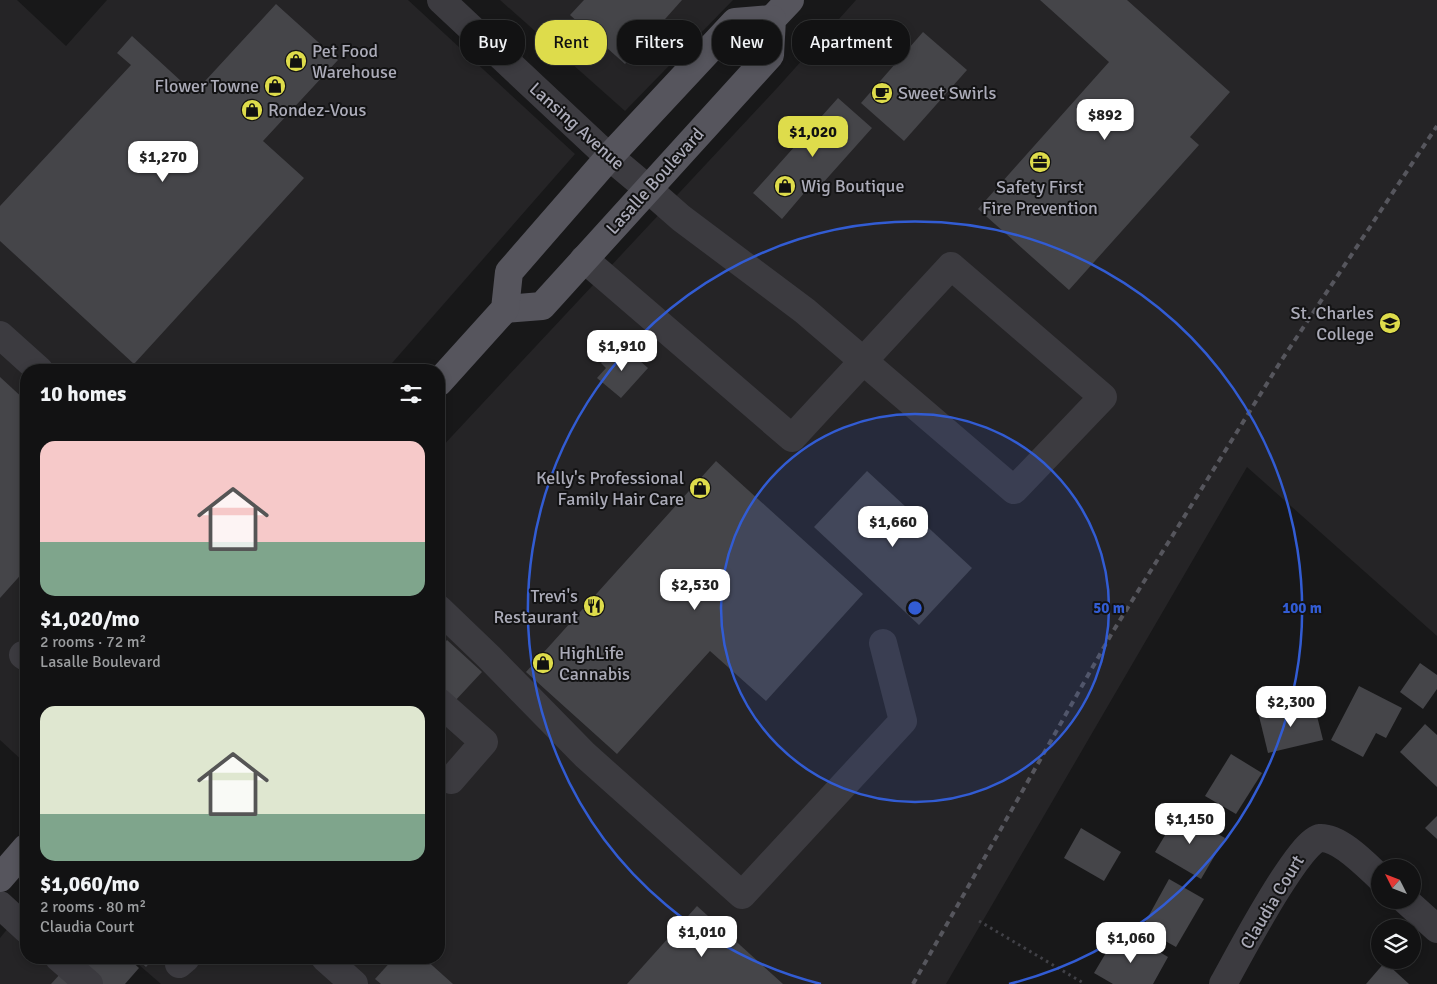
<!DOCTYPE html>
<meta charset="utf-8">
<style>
body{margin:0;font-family:Signika,sans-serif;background:#1f2021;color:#f1f3f6;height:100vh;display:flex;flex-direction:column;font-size:19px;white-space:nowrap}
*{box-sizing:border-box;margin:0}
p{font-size:16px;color:#9c9ea0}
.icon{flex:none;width:28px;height:28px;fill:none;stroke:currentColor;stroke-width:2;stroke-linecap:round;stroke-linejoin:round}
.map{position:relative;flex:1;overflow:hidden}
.sheet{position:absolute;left:20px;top:364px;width:425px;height:600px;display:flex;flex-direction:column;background:#121213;border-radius:20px;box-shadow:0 2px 8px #0003,0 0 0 1px #313233}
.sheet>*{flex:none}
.banner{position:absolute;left:460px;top:20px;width:475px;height:45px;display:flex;gap:10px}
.needle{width:32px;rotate:312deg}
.controls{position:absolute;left:1371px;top:859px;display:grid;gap:10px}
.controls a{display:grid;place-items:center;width:50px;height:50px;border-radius:50%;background:#121213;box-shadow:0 2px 8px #0003,0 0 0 1px #313233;font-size:25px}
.price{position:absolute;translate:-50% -42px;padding:0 11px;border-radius:10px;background:#fff;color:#222;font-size:16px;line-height:32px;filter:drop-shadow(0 1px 2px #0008)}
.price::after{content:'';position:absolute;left:50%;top:30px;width:15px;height:11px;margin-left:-8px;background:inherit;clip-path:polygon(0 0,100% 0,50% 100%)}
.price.active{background:#dedc4b;color:#111}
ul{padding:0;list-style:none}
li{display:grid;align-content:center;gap:10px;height:265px;padding:0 20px}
li span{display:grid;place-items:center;height:155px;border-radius:15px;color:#555}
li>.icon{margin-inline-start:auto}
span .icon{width:90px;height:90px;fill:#fffc;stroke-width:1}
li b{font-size:21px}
h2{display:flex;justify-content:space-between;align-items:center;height:60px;padding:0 20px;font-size:21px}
.chip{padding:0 18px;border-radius:20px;background:#121213;box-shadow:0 2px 8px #0003,0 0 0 1px #313233;font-size:18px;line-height:45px}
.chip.active{background:#dedc4b;color:#111}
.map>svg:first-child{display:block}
.built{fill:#252426}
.building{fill:#454549}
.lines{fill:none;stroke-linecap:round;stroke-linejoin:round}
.path{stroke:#414147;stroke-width:3;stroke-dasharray:2.5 4;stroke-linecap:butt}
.minor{stroke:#3c3b40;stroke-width:28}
.major{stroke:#56555d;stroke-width:28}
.rail{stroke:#56565d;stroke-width:4;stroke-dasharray:6 5;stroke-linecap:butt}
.ring{fill:none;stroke:#325cd3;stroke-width:2.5}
.labels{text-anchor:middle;stroke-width:4;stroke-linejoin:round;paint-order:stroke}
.poi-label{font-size:18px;fill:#ababb8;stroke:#131314;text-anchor:start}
.street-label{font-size:18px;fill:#ababb8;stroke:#131314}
.centre{fill:#325cd3;stroke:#131314;stroke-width:2.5}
.ring-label{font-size:15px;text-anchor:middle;font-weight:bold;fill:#325cd3;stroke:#131314;stroke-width:4;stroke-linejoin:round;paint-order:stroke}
</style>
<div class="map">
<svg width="1437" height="984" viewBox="0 0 1437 984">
<rect width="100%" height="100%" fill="#181819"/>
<!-- built -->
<g class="built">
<polygon points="0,0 17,0 66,46 107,0 408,0 575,154 386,370 26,370 26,764 0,740"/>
<polygon points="500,0 733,0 625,111"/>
<polygon points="856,0 1437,0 1437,636 1247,467 946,984 161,984 131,958 439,958 439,450 778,87"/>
<polygon points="9,927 26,942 26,958 45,958 76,984 0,984 0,938"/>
</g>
<!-- building -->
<g class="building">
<polygon points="584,0 682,0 625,64 570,15"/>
<polygon points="1040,0 1127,0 1230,92 1190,137 1199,145 1069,290 978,209 1109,62"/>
<polygon points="276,4 338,60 263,141 304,178 134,364 0,241 0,206 131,65 117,53 132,36 194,93"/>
<polygon points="923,32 967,70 904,141 861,103"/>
<polygon points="838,98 872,128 822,184 816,179 782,219 753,193"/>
<polygon points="624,347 648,368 621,398 597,378 606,368 601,363 610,353 615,358"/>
<polygon points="0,377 26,401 26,569 0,598"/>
<polygon points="716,461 863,594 766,701 710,651 617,754 526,672"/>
<polygon points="867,471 972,568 919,625 814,527"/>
<polygon points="447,640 482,672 453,703 439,690 439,649"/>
<polygon points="1420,663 1437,675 1437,689 1423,709 1400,692"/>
<polygon points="1359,686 1402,708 1386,738 1376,733 1363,757 1331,740"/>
<polygon points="1314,704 1323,740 1268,753 1259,716"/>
<polygon points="1425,724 1437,735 1437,787 1400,752"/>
<polygon points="1231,754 1262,773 1236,814 1205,796"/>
<polygon points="1179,812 1225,838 1201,879 1155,852"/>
<polygon points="1437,816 1437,839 1425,828"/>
<polygon points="1081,828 1121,852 1104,881 1064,858"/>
<polygon points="1169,879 1204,899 1176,947 1142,928"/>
<polygon points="697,906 783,984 627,984"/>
<polygon points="1138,939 1168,957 1153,984 1113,984 1094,973 1113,941 1131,951"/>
<polygon points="85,958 128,958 139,968 125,984 102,984 79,964"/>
<polygon points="136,958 154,958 146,967"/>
<polygon points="394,958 424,958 453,984 381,984 375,979"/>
<polygon points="1385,962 1409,984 1366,984"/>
<polygon points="61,973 74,984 51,984"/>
</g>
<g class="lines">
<!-- path -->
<polyline class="path" points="979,921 1085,984"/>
<!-- minor -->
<g class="minor">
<polyline points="441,0 598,147 648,189 681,218 805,311 1014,490 1103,397 951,266 792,438 584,259"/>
<polyline points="0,335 39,370"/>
<polyline points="439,609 489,657 585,755 742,895 903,721 883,643"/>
<polyline points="23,655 26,657"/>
<polyline points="439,702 484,742 451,780"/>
<polyline points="1405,900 1437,929"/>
<polyline points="0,905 26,929"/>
<polyline points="59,958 89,984"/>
<polyline points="325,958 354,984"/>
<polyline points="179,964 186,958"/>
<path d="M 1223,984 C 1236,961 1299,840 1320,838 C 1340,837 1366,865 1380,878"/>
</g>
<!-- major -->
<g class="major">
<polyline points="505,309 542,306 770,55 772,19 790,0"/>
<polyline points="439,382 505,309 509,272 610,156 735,22 772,19"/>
<polyline points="0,878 26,848"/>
</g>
<!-- rail -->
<polyline class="rail" points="913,984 1112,633 1281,361 1437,126"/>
</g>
<!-- distance rings -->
<circle cx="915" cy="608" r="194" fill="#325cd3" fill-opacity=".12"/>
<g class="ring">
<circle cx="915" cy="608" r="194"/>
<path d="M821 984A387 387 0 1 1 1009 984"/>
</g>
<!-- icons -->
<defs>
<g id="shop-disc" transform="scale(1.125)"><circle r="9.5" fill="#dedc4b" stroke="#131314"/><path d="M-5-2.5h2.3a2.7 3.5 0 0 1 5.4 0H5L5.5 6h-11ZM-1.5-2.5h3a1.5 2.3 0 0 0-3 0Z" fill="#111"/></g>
<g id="cafe-disc" transform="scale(1.125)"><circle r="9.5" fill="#dedc4b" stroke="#131314"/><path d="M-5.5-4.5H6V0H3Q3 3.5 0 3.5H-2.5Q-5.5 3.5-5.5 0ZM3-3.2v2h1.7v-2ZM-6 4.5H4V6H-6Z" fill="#111"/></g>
<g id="office-disc" transform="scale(1.125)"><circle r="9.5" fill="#dedc4b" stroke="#131314"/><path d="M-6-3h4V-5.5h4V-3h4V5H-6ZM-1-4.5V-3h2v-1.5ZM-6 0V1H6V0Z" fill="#111"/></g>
<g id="school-disc" transform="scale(1.125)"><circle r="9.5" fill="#dedc4b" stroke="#131314"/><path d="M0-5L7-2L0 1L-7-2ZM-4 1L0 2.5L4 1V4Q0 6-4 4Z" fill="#111"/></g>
<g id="restaurant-disc" transform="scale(1.125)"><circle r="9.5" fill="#dedc4b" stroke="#131314"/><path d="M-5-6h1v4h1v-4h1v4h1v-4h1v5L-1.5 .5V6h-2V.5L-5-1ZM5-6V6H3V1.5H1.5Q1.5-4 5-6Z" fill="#111"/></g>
</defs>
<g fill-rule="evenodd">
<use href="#shop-disc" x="296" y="61"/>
<use href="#shop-disc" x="275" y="86"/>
<use href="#cafe-disc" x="882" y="93"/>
<use href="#shop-disc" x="252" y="110"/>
<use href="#office-disc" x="1040" y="162"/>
<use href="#shop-disc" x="785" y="186"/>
<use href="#school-disc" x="1390" y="323"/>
<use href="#shop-disc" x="700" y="488"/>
<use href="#restaurant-disc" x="594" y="606"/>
<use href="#shop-disc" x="543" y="663"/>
</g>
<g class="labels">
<!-- poi labels -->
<g class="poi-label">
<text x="312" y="57">Pet Food<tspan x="312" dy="21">Warehouse</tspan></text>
<text x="259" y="92" text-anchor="end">Flower Towne</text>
<text x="898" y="99">Sweet Swirls</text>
<text x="268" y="116">Rondez-Vous</text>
<text x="801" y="192">Wig Boutique</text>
<text x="1040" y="193" text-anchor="middle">Safety First<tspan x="1040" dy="21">Fire Prevention</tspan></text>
<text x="1374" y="319" text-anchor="end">St. Charles<tspan x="1374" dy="21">College</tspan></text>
<text x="684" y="484" text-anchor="end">Kelly's Professional<tspan x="684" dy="21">Family Hair Care</tspan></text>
<text x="578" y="602" text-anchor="end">Trevi's<tspan x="578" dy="21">Restaurant</tspan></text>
<text x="559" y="659">HighLife<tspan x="559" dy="21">Cannabis</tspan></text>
</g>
<!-- street labels -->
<g class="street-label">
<text transform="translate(577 126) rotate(42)" y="6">Lansing Avenue</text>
<text transform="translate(655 181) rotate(-48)" y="6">Lasalle Boulevard</text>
<text transform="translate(1272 902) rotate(-59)" y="6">Claudia Court</text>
</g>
</g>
<circle cx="915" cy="608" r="8" class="centre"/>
<g class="ring-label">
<text x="1109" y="613">50 m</text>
<text x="1302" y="613">100 m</text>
</g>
</svg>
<div class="controls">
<a><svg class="needle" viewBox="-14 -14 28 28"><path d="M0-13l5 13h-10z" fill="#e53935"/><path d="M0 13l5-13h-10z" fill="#9c9ea0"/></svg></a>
<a><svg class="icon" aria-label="layers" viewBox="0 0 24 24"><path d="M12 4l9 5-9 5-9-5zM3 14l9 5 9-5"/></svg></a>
</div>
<b class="price" style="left:1105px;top:141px">$892</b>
<b class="price active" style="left:813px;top:158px">$1,020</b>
<b class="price" style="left:163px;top:183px">$1,270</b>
<b class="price" style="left:622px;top:372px">$1,910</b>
<b class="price" style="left:893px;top:548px">$1,660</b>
<b class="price" style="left:695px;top:611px">$2,530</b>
<b class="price" style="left:1291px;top:728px">$2,300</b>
<b class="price" style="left:1190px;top:845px">$1,150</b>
<b class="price" style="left:702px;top:958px">$1,010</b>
<b class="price" style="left:1131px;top:964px">$1,060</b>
<div class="banner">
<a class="chip">Buy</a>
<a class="chip active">Rent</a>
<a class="chip">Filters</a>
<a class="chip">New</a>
<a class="chip">Apartment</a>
</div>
<section class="sheet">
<h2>10 homes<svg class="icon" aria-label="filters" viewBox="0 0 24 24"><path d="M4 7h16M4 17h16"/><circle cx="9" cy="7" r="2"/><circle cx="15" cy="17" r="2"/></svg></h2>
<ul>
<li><span style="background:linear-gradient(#f6c9c9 65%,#7fa58c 0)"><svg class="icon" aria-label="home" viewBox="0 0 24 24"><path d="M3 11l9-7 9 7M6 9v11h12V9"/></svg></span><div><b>$1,020/mo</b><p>2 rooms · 72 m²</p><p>Lasalle Boulevard</p></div></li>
<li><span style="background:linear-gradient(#dfe7d0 70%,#7fa58c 0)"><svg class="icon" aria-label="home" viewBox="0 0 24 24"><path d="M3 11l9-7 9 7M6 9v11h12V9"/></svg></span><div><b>$1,060/mo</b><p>2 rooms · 80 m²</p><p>Claudia Court</p></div></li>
</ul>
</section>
</div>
